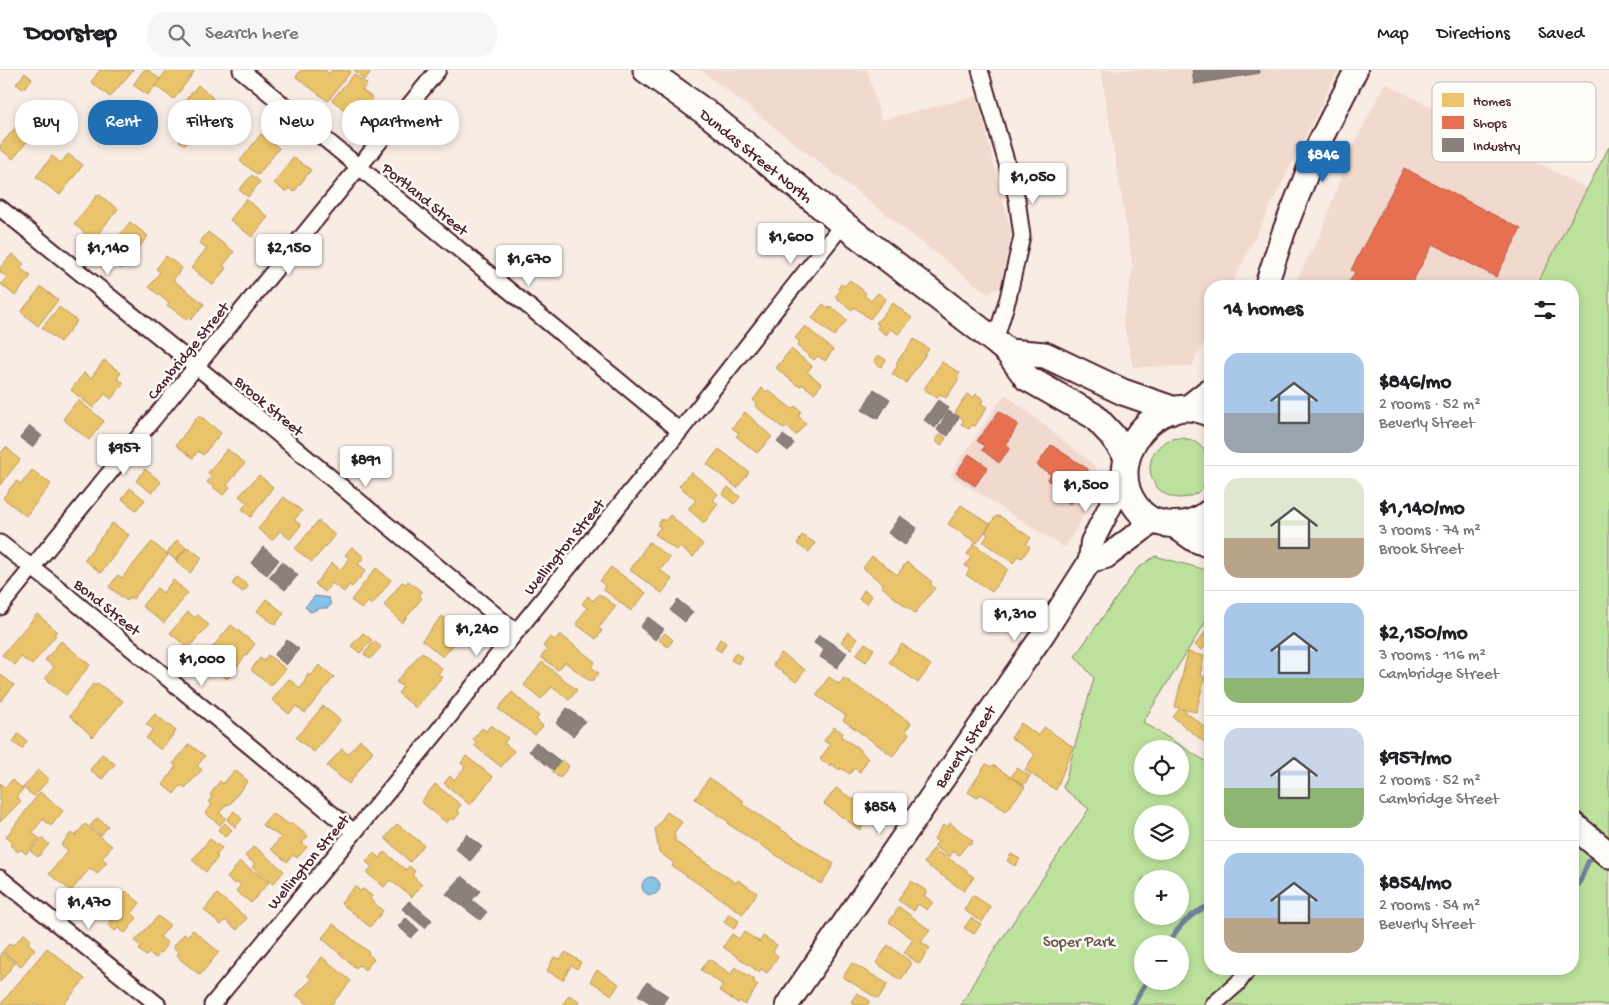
<!DOCTYPE html>
<meta charset="utf-8">
<style>
body{margin:0;font-family:"Gochi Hand",sans-serif;background:#f6f6f6;color:#202124;height:100vh;display:flex;flex-direction:column;font-size:19px;white-space:nowrap}
*{box-sizing:border-box;margin:0}
p{font-size:16px;color:#757577}
.icon{flex:none;width:28px;height:28px;fill:none;stroke:currentColor;stroke-width:2;stroke-linecap:round;stroke-linejoin:round}
.map{position:relative;flex:1;overflow:hidden}
.drawer{position:absolute;left:1204px;top:210px;width:375px;height:695px;display:flex;flex-direction:column;background:#fff;border-radius:20px;box-shadow:0 2px 8px #0003}
.drawer>*{flex:none}
.guide{position:absolute;left:15px;top:30px;width:475px;height:45px;display:flex;gap:10px}
.controls{position:absolute;left:1134px;top:670px;display:grid;gap:10px}
.controls a{display:grid;place-items:center;width:55px;height:55px;border-radius:50%;background:#fff;box-shadow:0 2px 8px #0003;font-size:25px}
.price{position:absolute;translate:-50% -42px;padding:0 11px;border-radius:5px;background:#fff;color:#222;font-size:16px;line-height:32px;filter:drop-shadow(0 1px 2px #0008)}
.price::after{content:'';position:absolute;left:50%;top:30px;width:15px;height:11px;margin-left:-8px;background:inherit;clip-path:polygon(0 0,100% 0,50% 100%)}
.price.on{background:#1f6fb2;color:#fff}
ul{padding:0;list-style:none}
li{display:flex;align-items:center;gap:15px;height:125px;padding:0 20px}
li+li{border-top:1px solid #e0e0e0}
li span{display:grid;place-items:center;flex:none;width:140px;height:100px;border-radius:15px;color:#555}
li>.icon{margin-inline-start:auto}
span .icon{width:60px;height:60px;fill:#fffc;stroke-width:1}
li b{font-size:21px}
h2{display:flex;justify-content:space-between;align-items:center;height:60px;padding:0 20px;font-size:21px}
.chip{padding:0 18px;border-radius:20px;background:#fff;box-shadow:0 2px 8px #0003;font-size:18px;line-height:45px}
.chip.on{background:#1f6fb2;color:#fff}
header{display:flex;align-items:center;gap:30px;box-sizing:border-box;height:70px;padding:0 25px;background:#fff;border-bottom:1px solid #e0e0e0}
header strong{font-size:24px}
nav{display:flex;gap:28px;margin-inline-start:auto;font-size:18px}
.search{width:350px;height:45px;background:#f6f6f6;display:flex;align-items:center;gap:12px;box-sizing:border-box;padding:0 18px;border-radius:20px;color:#757577;font-size:19px}
.map>svg:first-child{display:block}
.built{fill:#f1d9ce}
.green{fill:#bbe19c;stroke:#828064;fill-rule:evenodd}
.water{fill:#87c3e7;stroke:#6f819c}
.homes{fill:#e9c46a;stroke:#b99257}
.shops{fill:#e76f51;stroke:#b85746}
.industry{fill:#8a817c;stroke:#776464}
.lines{fill:none;stroke-linecap:round;stroke-linejoin:round}
.stream{stroke:#6f819c;stroke-width:5}
.street-casing{stroke:#4a1f2b;stroke-width:19}
.secondary-casing{stroke:#4a1f2b;stroke-width:26}
.primary-casing{stroke:#4a1f2b;stroke-width:29}
.street{stroke:#fdfcf7;stroke-width:15}
.secondary{stroke:#fdfcf7;stroke-width:22}
.primary{stroke:#fdfcf7;stroke-width:25}
.labels{text-anchor:middle;stroke-width:5;stroke-linejoin:round;paint-order:stroke}
.street-label{font-size:16px;fill:#4a1f2b;stroke:#fdfcf7}
.park-label{font-size:16px;fill:#665047;stroke:#fdfcf7}
.key{fill:#fdfcf7;stroke:#c7baba;stroke-width:1}
.key-label{font-size:14px;fill:#4a1f2b}
</style>
<header>
<strong>Doorstep</strong>
<div class="search"><svg class="icon" aria-label="search" viewBox="0 0 24 24"><circle cx="10" cy="10" r="6"/><path d="M15 15l6 6"/></svg>Search here</div>
<nav><a>Map</a><a>Directions</a><a>Saved</a></nav>
</header>
<div class="map">
<svg width="1609" height="935" viewBox="0 0 1609 935">
<rect width="100%" height="100%" fill="#f8ece4"/>
<filter id="ink" filterUnits="userSpaceOnUse"><feTurbulence type="fractalNoise" baseFrequency=".02" numOctaves="2"/><feDisplacementMap in="SourceGraphic" scale="10" xChannelSelector="R" yChannelSelector="G"/><feConvolveMatrix kernelMatrix="1 2 1 2 8 2 1 2 1" color-interpolation-filters="sRGB"/></filter>
<g filter="url(#ink)">
<!-- built -->
<g class="built">
<polygon points="701,0 867,0 881,50 977,26 1011,162 1001,216 988,224"/>
<polygon points="1101,0 1338,0 1231,216 1210,216 1210,259 1192,296 1133,297 1123,251 1133,198"/>
<polygon points="1385,13 1587,119 1536,216 1293,216 1321,164 1347,89"/>
<polygon points="1005,324 1095,396 1101,413 1065,478 950,405"/>
</g>
<!-- green -->
<g class="green">
<path d="M 1609,77 L 1609,935 L 961,935 L 979,903 L 1089,739 L 1063,718 L 1094,608 L 1075,586 L 1137,499 L 1155,486 L 1210,501 L 1210,545 L 1143,652 L 1210,694 L 1210,899 L 1572,899 L 1572,216 L 1536,216 ZM 1142,679 L 1180,679 L 1180,716 L 1142,716 ZM 1142,744 L 1180,744 L 1180,781 L 1142,781 ZM 1142,809 L 1180,809 L 1180,846 L 1142,846 ZM 1142,874 L 1180,874 L 1180,911 L 1142,911 Z"/>
<circle cx="1180" cy="398" r="30"/>
</g>
<!-- water -->
<g class="water">
<polygon points="315,526 329,528 331,535 328,538 321,538 310,542 305,537"/>
<circle cx="651" cy="816" r="9"/>
</g>
<!-- homes -->
<g class="homes">
<polygon points="100,0 133,0 110,27 91,12"/>
<polygon points="144,0 148,0 160,9 148,25 133,15"/>
<polygon points="167,0 191,0 194,2 174,29 155,16"/>
<polygon points="301,0 325,0 329,4 332,0 351,1 328,31 296,7"/>
<polygon points="354,0 366,0 370,3 364,10"/>
<polygon points="25,3 32,9 23,19 16,14"/>
<polygon points="354,4 367,14 362,20 373,28 356,49 332,30"/>
<polygon points="198,15 213,28 210,31 218,38 205,53 192,42 185,50 176,42"/>
<polygon points="46,40 55,47 44,61 35,54"/>
<polygon points="230,42 246,55 229,74 214,61"/>
<polygon points="192,50 200,57 185,75 179,71 184,66 178,61 185,52 189,55"/>
<polygon points="19,53 33,64 13,89 0,79 0,76"/>
<polygon points="261,64 279,78 258,105 240,91"/>
<polygon points="68,84 83,95 60,125 36,107 52,86 61,93"/>
<polygon points="293,87 311,100 294,122 289,118 286,122 274,113"/>
<polygon points="252,105 260,112 248,127 239,120"/>
<polygon points="98,124 118,139 93,170 74,154"/>
<polygon points="246,129 268,147 252,167 230,150"/>
<polygon points="130,152 148,166 121,199 104,185"/>
<polygon points="208,162 234,182 223,196 226,198 213,215 191,198 207,178 199,173"/>
<polygon points="12,184 24,194 20,198 31,206 15,226 1,214 7,207 0,202 0,198"/>
<polygon points="166,186 182,198 173,210 204,234 191,250 188,247 186,249 167,235 169,233 149,217 160,202 156,199"/>
<polygon points="850,210 866,223 864,225 871,231 878,223 886,229 870,249 854,237 852,240 835,227 840,221 838,219 841,214 844,216"/>
<polygon points="41,217 58,230 38,256 21,242"/>
<polygon points="893,233 912,248 898,264 891,259 886,265 877,258 879,255 876,253"/>
<polygon points="823,234 828,238 830,236 847,250 834,266 812,248"/>
<polygon points="59,237 77,251 60,272 42,258"/>
<polygon points="805,256 833,280 825,291 818,286 814,290 797,276 800,272 795,268"/>
<polygon points="914,269 929,279 906,313 892,304 898,295 896,293"/>
<polygon points="791,279 812,296 807,302 822,314 814,323 802,314 801,316 797,315 776,298"/>
<polygon points="878,285 886,290 881,297 874,292"/>
<polygon points="104,290 121,303 117,308 124,313 111,329 105,324 93,338 71,320 84,303 91,308"/>
<polygon points="942,292 960,303 957,307 959,309 946,328 940,324 937,328 924,319"/>
<polygon points="762,318 766,322 768,320 792,339 795,336 801,341 798,346 806,353 796,365 787,357 784,359 755,336 757,333 753,330"/>
<polygon points="967,324 973,328 976,324 983,329 981,334 987,337 975,356 972,355 969,359 961,354 964,350 955,343"/>
<polygon points="78,330 104,351 89,370 63,349"/>
<polygon points="745,342 772,367 757,383 736,366 739,363 732,358"/>
<polygon points="199,345 221,363 203,385 198,381 193,388 176,375"/>
<polygon points="940,364 946,368 941,375 935,371"/>
<polygon points="6,377 20,390 0,415 0,384"/>
<polygon points="227,379 245,393 227,415 230,417 223,425 207,412 212,406 208,403"/>
<polygon points="719,379 749,402 737,418 707,394"/>
<polygon points="145,399 161,412 152,423 136,411"/>
<polygon points="32,400 51,414 26,446 3,428 16,411 21,414"/>
<polygon points="691,402 718,424 713,430 718,434 704,453 688,439 696,430 679,416"/>
<polygon points="259,405 273,417 251,447 242,439 247,433 239,426"/>
<polygon points="728,417 740,427 734,434 722,425"/>
<polygon points="130,418 145,430 136,440 122,429"/>
<polygon points="284,427 302,441 294,450 301,455 290,469 280,461 272,470 258,459"/>
<polygon points="961,435 990,454 977,473 948,454"/>
<polygon points="670,445 703,474 693,487 680,477 678,480 673,478 655,464 661,457 657,455 662,449 665,451"/>
<polygon points="996,446 1001,447 1031,468 1026,474 1030,477 1022,488 1018,486 1013,493 983,472 988,465 985,462"/>
<polygon points="318,451 335,465 312,492 295,479"/>
<polygon points="112,453 129,465 101,503 84,490"/>
<polygon points="802,465 815,473 809,482 797,474"/>
<polygon points="177,470 186,478 176,490 167,483"/>
<polygon points="152,472 168,485 133,529 130,527 127,531 109,517 118,505 122,508"/>
<polygon points="649,472 670,488 660,500 672,509 662,523 630,500"/>
<polygon points="974,474 1008,499 992,522 966,505 970,499 965,496 971,487 967,484"/>
<polygon points="188,477 202,488 190,503 176,491"/>
<polygon points="352,477 364,487 358,494 366,500 352,517 349,515 344,522 332,513 325,522 315,514 332,493 341,500 349,488 345,485"/>
<polygon points="872,486 897,505 907,492 932,512 930,514 935,518 915,543 891,525 881,516 883,514 863,498"/>
<polygon points="611,497 646,523 631,541 603,519 605,516 600,511"/>
<polygon points="376,498 391,510 372,535 368,532 362,539 351,530"/>
<polygon points="237,507 249,516 243,522 232,514"/>
<polygon points="173,510 188,523 164,553 142,536 157,518 163,523"/>
<polygon points="408,511 422,522 419,525 422,528 402,553 384,535 402,512 406,514"/>
<polygon points="864,520 872,526 867,534 859,529"/>
<polygon points="599,524 616,536 599,558 602,561 596,569 576,554 587,538 582,534 588,526 593,531"/>
<polygon points="266,529 284,543 275,555 257,541"/>
<polygon points="188,542 195,548 198,545 209,555 188,578 170,563"/>
<polygon points="37,544 57,561 54,564 56,565 32,595 21,587 15,595 2,585"/>
<polygon points="442,546 463,563 443,587 422,570"/>
<polygon points="231,555 255,574 227,609 209,594 211,591 209,591 207,579 211,579"/>
<polygon points="1207,560 1210,563 1210,570 1202,580 1195,575"/>
<polygon points="848,562 857,569 851,579 841,572"/>
<polygon points="363,563 372,570 360,583 351,576"/>
<polygon points="665,563 673,570 668,577 659,570"/>
<polygon points="560,564 595,592 591,597 599,603 591,612 565,592 558,600 541,587 547,580 543,576 550,567 555,570"/>
<polygon points="720,569 726,573 721,582 715,578"/>
<polygon points="61,571 90,595 66,625 45,608 54,597 45,590"/>
<polygon points="374,571 381,577 370,589 364,584"/>
<polygon points="865,573 874,579 866,592 856,585"/>
<polygon points="902,574 931,595 918,613 889,592"/>
<polygon points="422,582 442,599 438,604 442,607 416,638 398,623 403,617 396,612"/>
<polygon points="1188,582 1204,586 1200,605 1205,607 1196,642 1182,639 1205,657 1207,656 1210,658 1209,676 1173,647 1180,638 1175,637"/>
<polygon points="735,583 742,587 738,594 731,590"/>
<polygon points="781,583 805,600 796,612 773,595"/>
<polygon points="268,585 286,599 271,616 251,600 260,588 264,591"/>
<polygon points="542,592 577,620 569,630 552,617 541,629 524,615"/>
<polygon points="319,595 334,607 305,643 296,636 289,644 272,630 289,609 301,619 308,604 311,606"/>
<polygon points="0,604 14,615 1,631 0,630"/>
<polygon points="829,607 839,614 844,608 911,653 905,661 909,664 893,686 843,650 846,646 816,625"/>
<polygon points="97,613 123,631 93,667 70,646 93,614 95,616"/>
<polygon points="512,622 539,646 536,649 543,656 535,665 498,639"/>
<polygon points="323,636 340,650 314,682 296,668"/>
<polygon points="155,644 176,661 161,680 146,668 153,659 146,654"/>
<polygon points="1021,653 1039,666 1044,657 1073,677 1056,720 1025,700 1035,684 1011,668"/>
<polygon points="491,655 508,668 504,673 514,681 501,697 475,676 477,673 473,669 482,658 486,661"/>
<polygon points="834,657 843,663 841,667 857,677 868,689 860,702 854,698 850,704 841,698 840,700 831,694 830,696 820,689 830,675 824,671"/>
<polygon points="18,664 27,671 22,679 13,672"/>
<polygon points="360,670 373,681 349,714 327,696 342,679 348,684"/>
<polygon points="189,674 205,686 197,696 202,700 185,718 181,715 174,724 163,715 176,696 173,694"/>
<polygon points="102,684 115,694 102,709 90,700"/>
<polygon points="466,686 493,707 470,735 444,713 450,706 454,710 465,697 461,693"/>
<polygon points="562,690 569,696 560,708 552,702"/>
<polygon points="986,694 991,697 993,695 1025,717 1006,741 980,724 977,728 968,722"/>
<polygon points="1017,698 1030,706 1024,715 1011,707"/>
<polygon points="38,700 49,709 34,726 23,718"/>
<polygon points="235,700 248,711 229,735 227,734 219,743 226,748 220,755 205,743 212,735 208,732 212,727 210,725 220,711 223,714"/>
<polygon points="709,708 744,731 742,734 834,794 821,814 728,754 729,752 695,729"/>
<polygon points="12,710 23,719 16,727 21,731 0,752 0,713 5,718"/>
<polygon points="435,714 461,735 457,740 460,743 454,750 451,748 447,753 421,732"/>
<polygon points="836,718 854,730 857,726 875,739 860,760 824,734"/>
<polygon points="40,722 63,741 51,756 43,749 32,763 39,768 26,784 20,779 18,782 10,775 13,773 6,767"/>
<polygon points="234,741 242,749 235,757 227,750"/>
<polygon points="667,742 682,752 674,763 676,772 736,813 738,810 757,823 743,844 672,796 674,793 659,782 655,759"/>
<polygon points="272,743 290,755 292,753 308,766 302,773 307,777 297,788 293,785 287,792 271,779 281,767 262,755"/>
<polygon points="97,748 108,756 101,765 90,756"/>
<polygon points="225,753 232,760 225,767 218,760"/>
<polygon points="950,753 973,771 970,775 968,773 959,785 953,781 950,787 934,776 938,772 934,769 943,755 948,757"/>
<polygon points="85,754 112,776 102,788 107,792 97,804 90,798 71,821 49,804 68,780 61,775 71,763 75,766"/>
<polygon points="397,754 424,775 410,792 385,768"/>
<polygon points="41,768 49,774 38,787 30,781"/>
<polygon points="210,769 222,778 216,786 218,787 206,802 192,790"/>
<polygon points="254,776 284,801 273,814 252,797 255,794 245,786"/>
<polygon points="933,779 967,800 966,802 974,807 964,821 924,793"/>
<polygon points="384,782 406,800 409,796 415,801 412,805 422,815 412,827 390,810 384,817 367,803 372,797 366,792 373,783 380,788"/>
<polygon points="1011,784 1020,789 1015,796 1007,791"/>
<polygon points="240,792 269,812 251,833 236,821 241,815 237,812 235,814 227,808"/>
<polygon points="911,811 927,821 924,826 933,832 927,840 918,834 914,841 898,830"/>
<polygon points="355,816 360,821 363,819 372,826 370,829 383,841 370,857 341,833"/>
<polygon points="126,821 140,833 132,843 137,848 125,863 118,858 115,861 108,855 110,851 103,845"/>
<polygon points="217,824 247,848 237,860 225,850 221,855 204,840"/>
<polygon points="973,825 991,837 982,852 964,840"/>
<polygon points="899,837 930,860 921,872 930,878 919,894 904,883 913,869 889,852"/>
<polygon points="729,844 739,851 734,859 724,852"/>
<polygon points="158,846 170,855 160,867 168,873 156,888 149,883 146,886 139,880 141,877 135,871"/>
<polygon points="971,848 981,854 974,864 964,858"/>
<polygon points="333,854 369,882 368,884 374,889 365,900 359,895 356,898 322,868"/>
<polygon points="193,860 219,882 200,905 181,890 177,885 179,882 173,877 184,864 187,866"/>
<polygon points="744,862 760,872 763,866 777,875 773,882 778,886 767,903 761,899 759,902 723,877 732,864 739,869"/>
<polygon points="24,864 31,870 28,873 35,879 21,896 3,881 10,873 13,875"/>
<polygon points="888,875 912,893 901,910 876,893"/>
<polygon points="47,878 85,909 63,935 0,935"/>
<polygon points="2,882 15,893 0,912 0,885"/>
<polygon points="566,882 581,892 577,899 571,895 563,910 547,901 554,887 560,889"/>
<polygon points="322,887 351,911 331,935 309,935 296,925 312,909 307,905"/>
<polygon points="709,889 731,904 735,897 755,910 753,912 758,915 745,935 740,931 738,933 719,920 723,915 701,900"/>
<polygon points="852,893 888,914 878,929 843,907"/>
<polygon points="597,900 619,914 612,925 590,911"/>
<polygon points="857,923 870,931 867,935 855,935 851,932"/>
<polygon points="569,925 579,931 577,935 562,935"/>
</g>
<!-- shops -->
<g class="shops">
<polygon points="1404,98 1521,159 1496,207 1433,174 1410,216 1347,216 1355,202 1351,200"/>
<polygon points="999,341 1018,354 1006,375 1010,378 999,393 982,380 985,376 977,371"/>
<polygon points="1051,375 1088,399 1086,429 1078,423 1070,434 1062,428 1069,417 1057,409 1054,414 1047,410 1051,405 1037,395"/>
<polygon points="969,384 988,397 975,416 956,403"/>
</g>
<!-- industry -->
<g class="industry">
<polygon points="1192,0 1260,0 1260,3 1194,14"/>
<polygon points="874,319 890,329 878,349 862,340"/>
<polygon points="938,330 949,338 935,358 924,350"/>
<polygon points="948,341 959,347 948,366 937,360"/>
<polygon points="30,356 42,366 32,377 20,368"/>
<polygon points="783,365 794,373 788,381 777,372"/>
<polygon points="900,446 917,458 905,475 888,463"/>
<polygon points="263,477 279,490 267,505 251,493"/>
<polygon points="282,492 298,505 285,520 269,507"/>
<polygon points="678,530 693,542 685,552 670,540"/>
<polygon points="648,547 664,559 655,570 640,557"/>
<polygon points="819,565 847,583 837,598 820,587 824,580 814,573"/>
<polygon points="287,570 299,579 286,595 274,585"/>
<polygon points="567,638 585,651 573,666 556,653"/>
<polygon points="536,672 560,691 553,700 529,681"/>
<polygon points="467,764 482,777 470,791 455,778"/>
<polygon points="462,806 480,821 472,830 487,842 480,850 446,824"/>
<polygon points="409,831 432,850 425,858 402,839"/>
<polygon points="406,848 419,860 411,868 398,856"/>
<polygon points="647,912 668,926 662,935 653,935 638,925"/>
</g>
<g class="lines">
<!-- stream -->
<g class="stream">
<polyline points="1572,818 1579,814 1588,792 1597,782"/>
<path d="M 1168,874 C 1179,855 1190,844 1210,835"/>
<polyline points="1133,935 1147,911"/>
</g>
<!-- street casing -->
<g class="street-casing">
<g id="street">
<polyline points="241,0 680,361"/>
<polyline points="980,0 1017,129 1022,166 1008,228 995,271"/>
<polyline points="0,138 218,314 516,562"/>
<polyline points="0,473 52,513 354,762"/>
<polyline points="0,537 438,0"/>
<polyline points="0,808 158,935"/>
<polyline points="212,935 437,662 516,562 680,361 843,154"/>
<polyline points="1213,935 1238,913 1248,899"/>
</g>
</g>
<!-- secondary casing -->
<g class="secondary-casing">
<g id="secondary">
<polyline points="1266,216 1284,161 1319,73 1356,0"/>
<polyline points="1186,338 1210,319"/>
<polyline points="1090,491 1106,487 1154,451"/>
<polyline points="787,935 1044,563 1090,491 1092,472 1124,409"/>
</g>
</g>
<!-- primary casing -->
<g class="primary-casing">
<g id="primary">
<polyline points="646,0 712,47 843,154 995,271 1008,282 1027,308 1094,346 1111,364 1127,386"/>
<polyline points="1008,282 1045,285 1123,322 1175,340"/>
<path d="M 1210,344 C 1157,317 1102,389 1135,435 C 1142,446 1154,453 1167,454 C 1182,456 1198,452 1210,442"/>
<polyline points="1175,455 1195,469 1210,475"/>
<polyline points="1572,754 1609,785"/>
</g>
</g>
<!-- street -->
<use href="#street" class="street"/>
<!-- secondary -->
<use href="#secondary" class="secondary"/>
<!-- primary -->
<use href="#primary" class="primary"/>
</g>
</g>
<g class="labels">
<!-- street labels -->
<g class="street-label">
<text transform="translate(757 85) rotate(39)" y="6">Dundas Street North</text>
<text transform="translate(426 128) rotate(39)" y="6">Portland Street</text>
<text transform="translate(187 280) rotate(-51)" y="6">Cambridge Street</text>
<text transform="translate(270 335) rotate(40)" y="6">Brook Street</text>
<text transform="translate(563 476) rotate(-51)" y="6">Wellington Street</text>
<text transform="translate(108 536) rotate(39)" y="6">Bond Street</text>
<text transform="translate(964 676) rotate(-56)" y="6">Beverly Street</text>
<text transform="translate(307 791) rotate(-50)" y="6">Wellington Street</text>
</g>
<!-- park labels -->
<g class="park-label">
<text x="1079" y="876">Soper Park</text>
</g>
</g>
<!-- legend -->
<rect x="1432" y="12" width="164" height="80" rx="8" class="key"/>
<rect x="1442" y="23" width="22" height="14" fill="#e9c46a"/>
<rect x="1442" y="46" width="22" height="13" fill="#e76f51"/>
<rect x="1442" y="68" width="22" height="14" fill="#8a817c"/>
<g class="key-label">
<text x="1473" y="35">Homes</text>
<text x="1473" y="57">Shops</text>
<text x="1473" y="80">Industry</text>
</g>
</svg>
<div class="controls">
<a><svg class="icon" aria-label="locate" viewBox="0 0 24 24"><circle cx="12" cy="12" r="6"/><path d="M12 2v4M12 18v4M2 12h4M18 12h4"/></svg></a>
<a><svg class="icon" aria-label="layers" viewBox="0 0 24 24"><path d="M12 4l9 5-9 5-9-5zM3 14l9 5 9-5"/></svg></a>
<a>+</a>
<a>−</a>
</div>
<b class="price on" style="left:1323px;top:113px">$846</b>
<b class="price" style="left:1033px;top:135px">$1,050</b>
<b class="price" style="left:791px;top:195px">$1,600</b>
<b class="price" style="left:108px;top:206px">$1,140</b>
<b class="price" style="left:289px;top:206px">$2,150</b>
<b class="price" style="left:529px;top:217px">$1,670</b>
<b class="price" style="left:124px;top:406px">$957</b>
<b class="price" style="left:366px;top:418px">$891</b>
<b class="price" style="left:1086px;top:443px">$1,500</b>
<b class="price" style="left:1015px;top:572px">$1,310</b>
<b class="price" style="left:477px;top:587px">$1,240</b>
<b class="price" style="left:202px;top:617px">$1,000</b>
<b class="price" style="left:880px;top:765px">$854</b>
<b class="price" style="left:89px;top:860px">$1,470</b>
<div class="guide">
<a class="chip">Buy</a>
<a class="chip on">Rent</a>
<a class="chip">Filters</a>
<a class="chip">New</a>
<a class="chip">Apartment</a>
</div>
<section class="drawer">
<h2>14 homes<svg class="icon" aria-label="filters" viewBox="0 0 24 24"><path d="M4 7h16M4 17h16"/><circle cx="9" cy="7" r="2"/><circle cx="15" cy="17" r="2"/></svg></h2>
<ul>
<li><span style="background:linear-gradient(#a9c7e8 60%,#9aa5b1 0)"><svg class="icon" aria-label="home" viewBox="0 0 24 24"><path d="M3 11l9-7 9 7M6 9v11h12V9"/></svg></span><div><b>$846/mo</b><p>2 rooms · 52 m²</p><p>Beverly Street</p></div></li>
<li><span style="background:linear-gradient(#dfe7d0 60%,#b9a48a 0)"><svg class="icon" aria-label="home" viewBox="0 0 24 24"><path d="M3 11l9-7 9 7M6 9v11h12V9"/></svg></span><div><b>$1,140/mo</b><p>3 rooms · 74 m²</p><p>Brook Street</p></div></li>
<li><span style="background:linear-gradient(#a9c7e8 75%,#8fb573 0)"><svg class="icon" aria-label="home" viewBox="0 0 24 24"><path d="M3 11l9-7 9 7M6 9v11h12V9"/></svg></span><div><b>$2,150/mo</b><p>3 rooms · 116 m²</p><p>Cambridge Street</p></div></li>
<li><span style="background:linear-gradient(#c9d6e8 60%,#8fb573 0)"><svg class="icon" aria-label="home" viewBox="0 0 24 24"><path d="M3 11l9-7 9 7M6 9v11h12V9"/></svg></span><div><b>$957/mo</b><p>2 rooms · 52 m²</p><p>Cambridge Street</p></div></li>
<li><span style="background:linear-gradient(#a9c7e8 65%,#b9a48a 0)"><svg class="icon" aria-label="home" viewBox="0 0 24 24"><path d="M3 11l9-7 9 7M6 9v11h12V9"/></svg></span><div><b>$854/mo</b><p>2 rooms · 54 m²</p><p>Beverly Street</p></div></li>
</ul>
</section>
</div>
